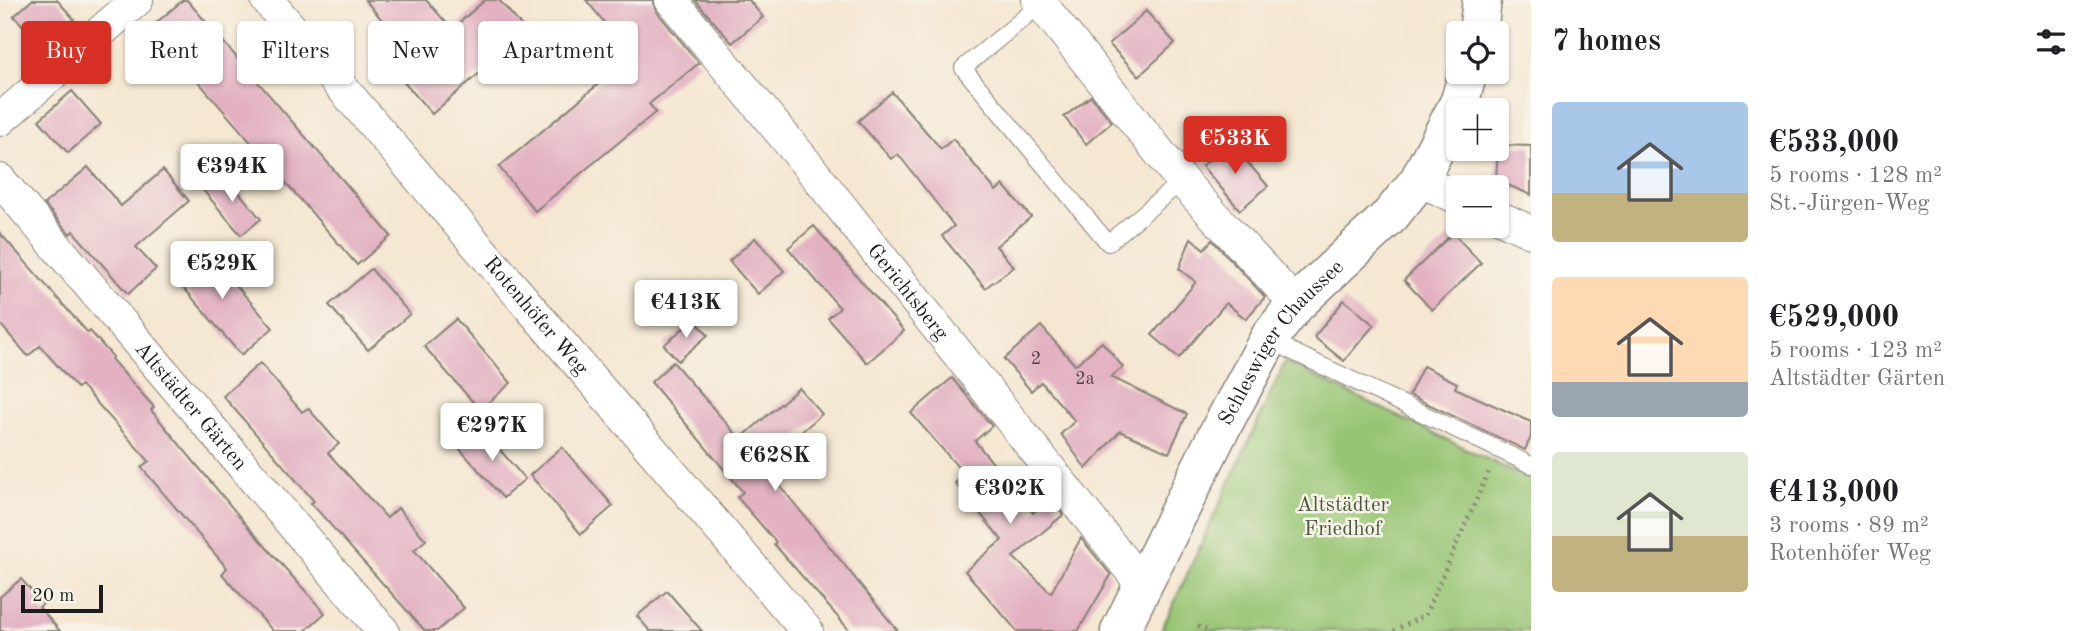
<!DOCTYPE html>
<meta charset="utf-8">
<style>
body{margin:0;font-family:"Old Standard TT",serif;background:#f6f6f6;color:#202124;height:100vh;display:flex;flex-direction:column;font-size:26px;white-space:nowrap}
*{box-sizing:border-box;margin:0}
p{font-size:23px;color:#757577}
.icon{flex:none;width:38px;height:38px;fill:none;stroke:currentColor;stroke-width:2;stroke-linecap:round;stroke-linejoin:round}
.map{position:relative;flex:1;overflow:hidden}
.side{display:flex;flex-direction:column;background:#fff;width:560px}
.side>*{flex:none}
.hud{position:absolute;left:21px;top:21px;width:665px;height:63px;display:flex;gap:14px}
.controls{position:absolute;left:1446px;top:21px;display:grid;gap:14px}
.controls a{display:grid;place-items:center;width:63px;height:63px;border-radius:7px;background:#fff;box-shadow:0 2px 5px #0004;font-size:35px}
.scale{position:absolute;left:21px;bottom:18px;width:82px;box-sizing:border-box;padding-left:7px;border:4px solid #1c1c1c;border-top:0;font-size:19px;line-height:24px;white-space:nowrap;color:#1c1c1c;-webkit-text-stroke:5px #f7f3e8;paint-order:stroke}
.price{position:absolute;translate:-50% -60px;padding:0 16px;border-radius:7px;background:#fff;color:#222;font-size:23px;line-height:46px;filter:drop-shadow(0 2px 4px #0008)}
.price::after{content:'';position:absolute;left:50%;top:42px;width:21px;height:16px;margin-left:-10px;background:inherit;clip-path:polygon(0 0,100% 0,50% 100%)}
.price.on{background:#d93025;color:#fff}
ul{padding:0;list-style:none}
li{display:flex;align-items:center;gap:21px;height:175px;padding:0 21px}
li span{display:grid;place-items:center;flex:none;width:196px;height:140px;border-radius:7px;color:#555}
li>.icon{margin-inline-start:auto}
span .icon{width:84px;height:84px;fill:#fffc;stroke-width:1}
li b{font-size:30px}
h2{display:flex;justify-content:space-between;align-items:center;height:84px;padding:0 21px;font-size:30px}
.tag{padding:0 24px;border-radius:7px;background:#fff;box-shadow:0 2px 5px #0004;font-size:24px;line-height:63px}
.tag.on{background:#d93025;color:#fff}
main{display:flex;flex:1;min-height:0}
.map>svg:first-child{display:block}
.green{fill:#97c573;stroke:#5a7048;stroke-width:2}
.building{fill:#e3b1c2}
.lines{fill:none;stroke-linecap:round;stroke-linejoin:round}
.lane-casing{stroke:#888277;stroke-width:18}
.street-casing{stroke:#888277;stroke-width:34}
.secondary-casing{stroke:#888277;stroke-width:41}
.path{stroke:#888277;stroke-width:4.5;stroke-dasharray:2 5;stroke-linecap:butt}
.lane{stroke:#fff;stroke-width:16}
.street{stroke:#fff;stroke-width:32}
.secondary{stroke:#fff;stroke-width:38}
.labels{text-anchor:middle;stroke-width:5;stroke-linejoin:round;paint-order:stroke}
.number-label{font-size:18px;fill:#4e4146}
.street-label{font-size:21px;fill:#1c1c1c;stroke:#f7f3e8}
.park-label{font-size:21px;fill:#47573a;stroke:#f7f3e8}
</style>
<main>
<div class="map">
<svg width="1531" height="631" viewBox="0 0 1531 631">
<rect width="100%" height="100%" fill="#f7f3e8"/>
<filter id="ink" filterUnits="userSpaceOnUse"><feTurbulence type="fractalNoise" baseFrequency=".0143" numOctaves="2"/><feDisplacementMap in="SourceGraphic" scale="14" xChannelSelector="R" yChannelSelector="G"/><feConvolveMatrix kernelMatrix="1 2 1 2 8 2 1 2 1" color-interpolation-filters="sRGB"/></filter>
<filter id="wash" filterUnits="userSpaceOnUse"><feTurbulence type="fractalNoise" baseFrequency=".00686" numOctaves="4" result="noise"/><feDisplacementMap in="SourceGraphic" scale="28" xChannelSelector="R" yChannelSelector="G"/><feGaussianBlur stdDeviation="1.57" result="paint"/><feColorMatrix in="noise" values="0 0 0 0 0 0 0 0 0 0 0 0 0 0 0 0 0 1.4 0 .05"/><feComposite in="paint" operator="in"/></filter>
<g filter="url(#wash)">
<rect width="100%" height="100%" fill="#f5e7d2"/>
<!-- green -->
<polygon class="green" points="1285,362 1531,480 1531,631 1161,631"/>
<g id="blocks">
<!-- building -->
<g class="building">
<polygon points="32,0 57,0 74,19 43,47 14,16"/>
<polygon points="183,0 187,0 391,236 357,265 151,27"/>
<polygon points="365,0 426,0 452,29 485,0 499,0 527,32 432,114 398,75 416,60"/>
<polygon points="586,0 653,0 657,12 699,63 649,104 656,112 535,211 499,167 632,56"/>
<polygon points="695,0 749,0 763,17 732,43"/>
<polygon points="1146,11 1175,43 1139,76 1109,44"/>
<polygon points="72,91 101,124 68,153 39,120"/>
<polygon points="892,92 941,149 953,139 996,191 1003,185 1031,217 996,246 1014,267 985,288 942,236 954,226 898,154 891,159 858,121"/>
<polygon points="1091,96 1112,122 1086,144 1064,117"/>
<polygon points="1230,142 1268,186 1240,210 1202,166"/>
<polygon points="1498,145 1531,146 1531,195 1496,180"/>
<polygon points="88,167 121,206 163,170 189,201 136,247 156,269 128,294 73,231 70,234 44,204"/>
<polygon points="223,173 261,219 241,235 203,190"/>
<polygon points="814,226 904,331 867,363 828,318 840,308 788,248"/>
<polygon points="0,233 88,333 90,331 113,357 111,359 154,407 151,410 249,528 325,613 305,631 273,631 222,574 227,568 141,467 149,461 81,385 77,388 40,346 28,356 0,324"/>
<polygon points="1453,233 1481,263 1432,310 1404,280"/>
<polygon points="755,238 784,271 758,294 729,261"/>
<polygon points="1191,238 1204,249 1212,240 1265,297 1246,319 1226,303 1179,358 1152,335 1196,282 1179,269"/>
<polygon points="203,247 273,328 241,355 172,274"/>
<polygon points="371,269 410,314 368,350 329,305"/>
<polygon points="1344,300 1374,325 1344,361 1314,337"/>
<polygon points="456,319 511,383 480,410 424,346"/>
<polygon points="694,319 708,335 678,361 664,345"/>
<polygon points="1041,326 1075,365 1102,342 1123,367 1111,377 1187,414 1169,453 1120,431 1086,469 1061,434 1075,421 1041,382 1031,391 1004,359"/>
<polygon points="673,362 740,439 799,388 822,414 763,465 898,631 850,631 774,544 776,542 737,497 743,492 651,382"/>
<polygon points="260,363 302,412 308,408 339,444 328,453 387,518 398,508 426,540 414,550 464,608 437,631 425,631 311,503 314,501 223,396"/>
<polygon points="1423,366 1457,383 1455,388 1531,422 1531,437 1525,450 1409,395"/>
<polygon points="952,378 992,426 975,441 1033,513 1050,498 1063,515 1013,557 1051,593 1081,538 1111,575 1078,631 1017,631 965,571 1002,540 955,483 965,475 911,413"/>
<polygon points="482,429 525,479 503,498 459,448"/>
<polygon points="562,447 613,506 581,534 530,475"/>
<polygon points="21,579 43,604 39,607 60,631 0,631 0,597"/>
<polygon points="667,591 702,631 650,631 637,616"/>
</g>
</g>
</g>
<g filter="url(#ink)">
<use href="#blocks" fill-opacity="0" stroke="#888277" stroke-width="2"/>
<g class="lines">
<!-- lane casing -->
<g class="lane-casing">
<g id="lane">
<polyline points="1041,4 963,68 1108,243 1182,181"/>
<polyline points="1270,337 1291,351 1531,465"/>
</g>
</g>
<!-- street casing -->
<g class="street-casing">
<g id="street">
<path id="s1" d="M 267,0 L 807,631"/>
<path id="s2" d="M 671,0 L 802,158 L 1144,587"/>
<polyline points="1038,0 1182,181 1296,304"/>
<polyline points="0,120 137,0"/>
<path id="s3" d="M 0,180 L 383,631"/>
<polyline points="1419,180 1458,198"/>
<polyline points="1496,216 1531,232"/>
</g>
</g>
<!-- secondary casing -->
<g class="secondary-casing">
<g id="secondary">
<polyline points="1478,33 1482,0"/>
<path id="s4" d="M 1120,631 L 1216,437 L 1270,337 L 1296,304 L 1391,215 L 1419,180 L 1460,101 L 1468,72"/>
</g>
</g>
<!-- path -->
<g class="path">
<polyline points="1198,626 1208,631"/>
<polyline points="1394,631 1425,615 1490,469"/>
</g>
<!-- lane -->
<use href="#lane" class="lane"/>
<!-- street -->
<use href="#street" class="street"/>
<!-- secondary -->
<use href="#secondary" class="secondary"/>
</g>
</g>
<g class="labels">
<!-- number labels -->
<g class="number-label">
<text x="1036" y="364">2</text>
<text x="1085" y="384">2a</text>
</g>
<!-- street labels -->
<g class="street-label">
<text dy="7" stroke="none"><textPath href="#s2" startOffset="376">Gerichtsberg</textPath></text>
<text dy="7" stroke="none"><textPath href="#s1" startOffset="415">Rotenhöfer Weg</textPath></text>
<text dy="7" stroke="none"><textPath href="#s4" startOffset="332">Schleswiger Chaussee</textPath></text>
<text dy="7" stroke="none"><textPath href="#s3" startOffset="296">Altstädter Gärten</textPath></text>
</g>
<!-- park labels -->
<g class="park-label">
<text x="1343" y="511">Altstädter<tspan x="1343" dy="24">Friedhof</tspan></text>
</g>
</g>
</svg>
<div class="controls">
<a><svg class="icon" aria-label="locate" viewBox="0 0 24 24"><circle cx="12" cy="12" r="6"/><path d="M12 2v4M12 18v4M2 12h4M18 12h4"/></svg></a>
<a>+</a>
<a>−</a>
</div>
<div class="scale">20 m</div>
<b class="price on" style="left:1235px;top:176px">€533K</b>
<b class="price" style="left:232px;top:204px">€394K</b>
<b class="price" style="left:222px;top:301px">€529K</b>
<b class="price" style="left:686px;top:340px">€413K</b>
<b class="price" style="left:492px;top:463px">€297K</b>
<b class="price" style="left:775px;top:493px">€628K</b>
<b class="price" style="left:1010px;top:526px">€302K</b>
<div class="hud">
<a class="tag on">Buy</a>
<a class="tag">Rent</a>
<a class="tag">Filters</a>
<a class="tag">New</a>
<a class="tag">Apartment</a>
</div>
</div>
<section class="side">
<h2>7 homes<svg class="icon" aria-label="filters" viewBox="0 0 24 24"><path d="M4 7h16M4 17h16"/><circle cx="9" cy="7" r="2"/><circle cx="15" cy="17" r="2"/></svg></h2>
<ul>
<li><span style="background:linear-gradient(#a9c7e8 65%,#c2b280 0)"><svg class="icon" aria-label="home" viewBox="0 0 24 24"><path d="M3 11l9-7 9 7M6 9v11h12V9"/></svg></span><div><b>€533,000</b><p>5 rooms · 128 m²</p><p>St.-Jürgen-Weg</p></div></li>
<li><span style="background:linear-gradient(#ffd9b3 75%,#9aa5b1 0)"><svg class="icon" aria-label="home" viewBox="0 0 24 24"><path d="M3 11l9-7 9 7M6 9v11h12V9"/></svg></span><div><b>€529,000</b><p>5 rooms · 123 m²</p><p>Altstädter Gärten</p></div></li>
<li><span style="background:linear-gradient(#dfe7d0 60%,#c2b280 0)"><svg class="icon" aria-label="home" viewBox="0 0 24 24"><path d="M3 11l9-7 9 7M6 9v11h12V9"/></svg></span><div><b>€413,000</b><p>3 rooms · 89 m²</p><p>Rotenhöfer Weg</p></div></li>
</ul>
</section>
</main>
